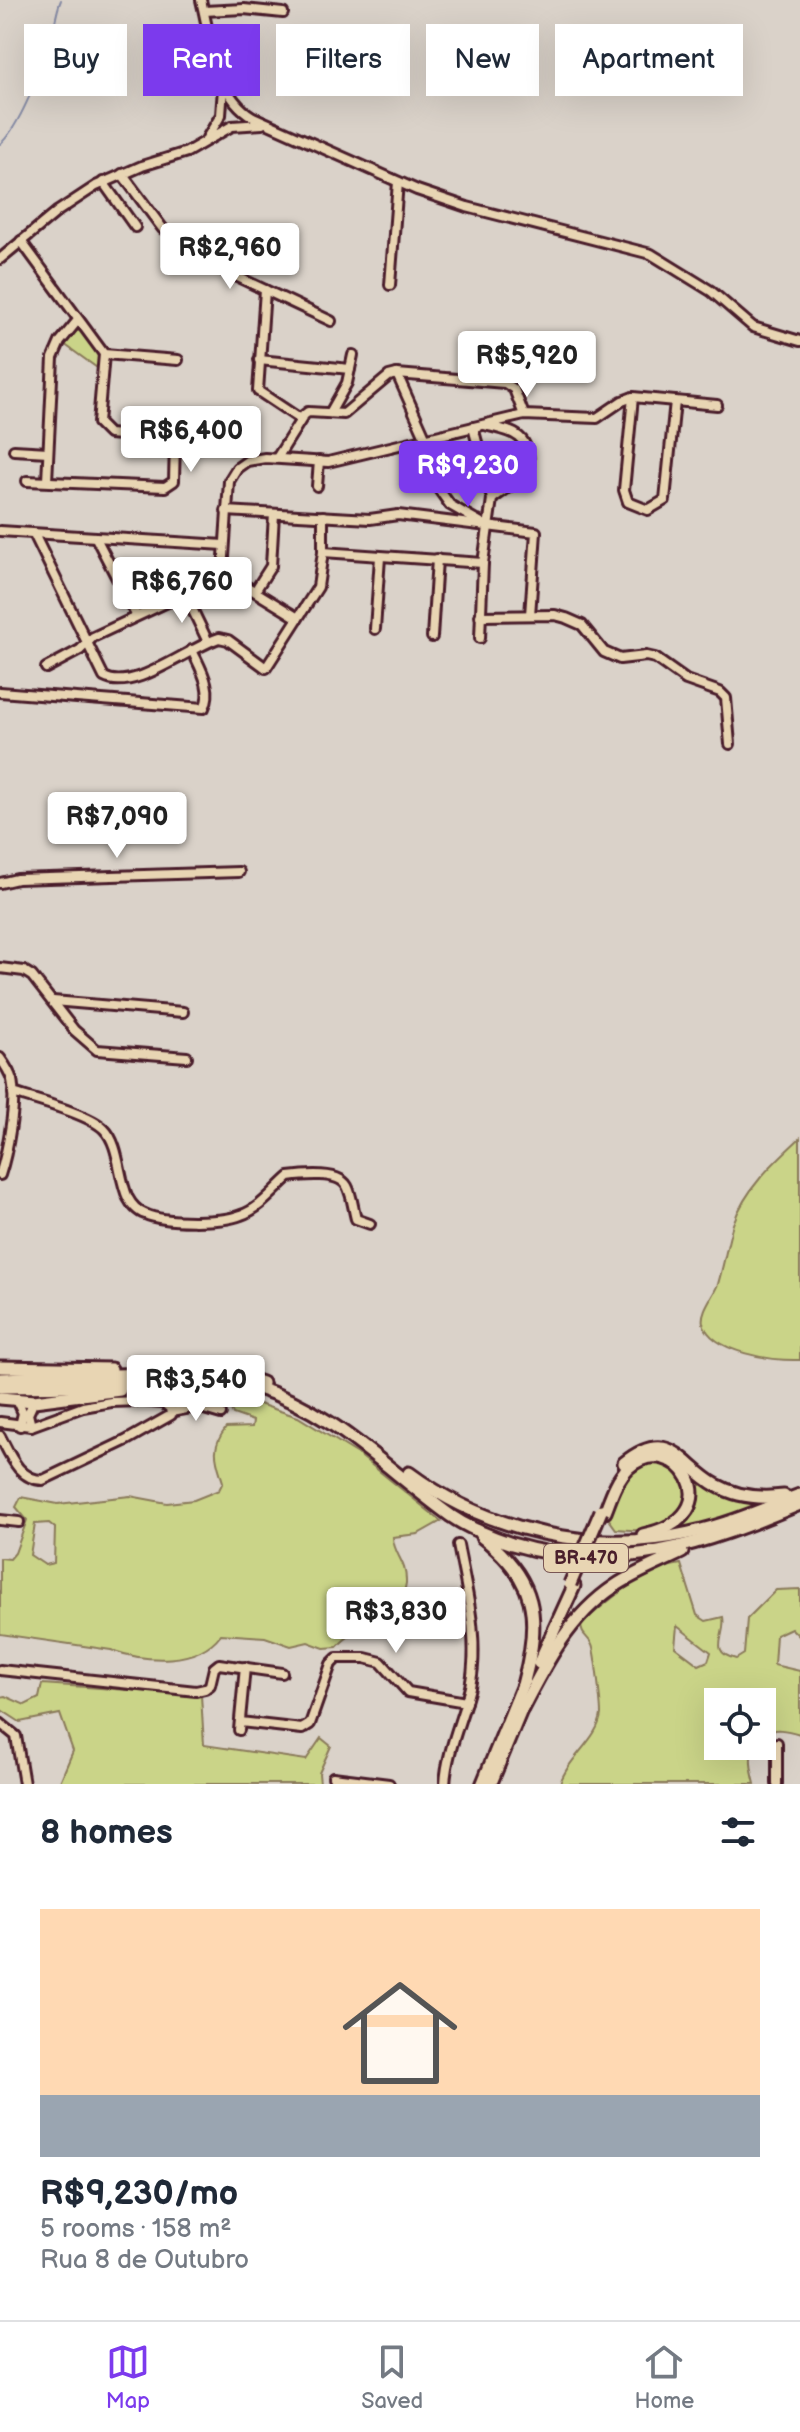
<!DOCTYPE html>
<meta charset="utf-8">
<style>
body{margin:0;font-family:"Balsamiq Sans",sans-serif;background:#f6f6f7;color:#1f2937;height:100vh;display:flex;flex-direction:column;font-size:30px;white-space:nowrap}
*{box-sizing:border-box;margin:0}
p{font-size:26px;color:#747a83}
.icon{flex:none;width:44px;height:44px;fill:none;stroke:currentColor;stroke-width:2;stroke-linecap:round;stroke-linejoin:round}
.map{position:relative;height:1784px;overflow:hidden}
.sheet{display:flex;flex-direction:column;background:#fff;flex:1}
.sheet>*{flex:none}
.top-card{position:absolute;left:24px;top:24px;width:752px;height:72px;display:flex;gap:16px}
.controls{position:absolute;left:704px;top:1688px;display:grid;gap:16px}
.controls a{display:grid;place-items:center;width:72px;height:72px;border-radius:0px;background:#fff;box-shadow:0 8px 32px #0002;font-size:40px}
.price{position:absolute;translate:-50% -68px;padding:0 18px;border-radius:8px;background:#fff;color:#222;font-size:26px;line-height:52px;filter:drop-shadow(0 2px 4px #0008)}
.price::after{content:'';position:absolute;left:50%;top:48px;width:24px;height:18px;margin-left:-12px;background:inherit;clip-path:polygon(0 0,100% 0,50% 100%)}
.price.on{background:#7c3aed;color:#fff}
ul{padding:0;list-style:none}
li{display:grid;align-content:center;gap:16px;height:424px;padding:0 40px}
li+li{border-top:2px solid #e0e1e3}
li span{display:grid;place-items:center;height:248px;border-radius:0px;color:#555}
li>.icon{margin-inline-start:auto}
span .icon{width:144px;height:144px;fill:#fffc;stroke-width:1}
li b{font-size:34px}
h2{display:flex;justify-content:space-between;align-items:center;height:96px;padding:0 40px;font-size:34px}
.pill{padding:0 28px;border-radius:0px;background:#fff;box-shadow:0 8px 32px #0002;font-size:28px;line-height:72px}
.pill.on{background:#7c3aed;color:#fff}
.tabs{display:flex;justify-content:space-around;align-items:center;height:112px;border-top:2px solid #e0e1e3;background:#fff;font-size:22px;color:#747a83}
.tabs a{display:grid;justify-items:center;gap:4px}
.tabs .on{color:#7c3aed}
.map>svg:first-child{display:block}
.green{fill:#cad488;stroke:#8a7a5a;stroke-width:2;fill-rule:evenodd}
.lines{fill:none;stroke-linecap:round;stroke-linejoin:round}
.stream{stroke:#858aa4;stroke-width:2}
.minor-casing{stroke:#4a1f2b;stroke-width:14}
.major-casing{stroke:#4a1f2b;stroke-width:16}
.highway-casing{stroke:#4a1f2b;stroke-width:17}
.minor{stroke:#e8d5b3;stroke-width:8}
.major{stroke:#e8d5b3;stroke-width:10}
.highway{stroke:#e8d5b3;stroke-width:11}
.highway-bridge-casing{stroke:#4a1f2b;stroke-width:17;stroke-linecap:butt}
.highway-bridge{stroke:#e8d5b3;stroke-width:11}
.labels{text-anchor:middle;stroke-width:6;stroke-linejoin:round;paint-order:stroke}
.shield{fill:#e8d5b3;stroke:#795654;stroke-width:2}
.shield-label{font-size:18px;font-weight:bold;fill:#4a1f2b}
</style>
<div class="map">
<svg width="800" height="1784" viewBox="0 0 800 1784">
<rect width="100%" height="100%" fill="#dad2c9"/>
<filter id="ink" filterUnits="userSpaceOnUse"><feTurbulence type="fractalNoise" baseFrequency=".0125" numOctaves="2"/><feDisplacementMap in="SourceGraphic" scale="16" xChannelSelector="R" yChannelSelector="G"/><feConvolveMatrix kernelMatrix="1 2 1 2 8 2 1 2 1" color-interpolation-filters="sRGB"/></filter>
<g filter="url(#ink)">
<!-- green -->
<g class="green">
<polygon points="74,330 84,332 100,354 100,370 64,344"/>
<path d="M 800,1138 L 800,1360 C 773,1361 712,1353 703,1323 C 700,1311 714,1295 718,1284 C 724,1264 727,1244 733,1224 C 746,1188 772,1164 800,1138 Z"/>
<path d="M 151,1389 L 178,1389 L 244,1399 L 298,1417 L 358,1454 L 441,1521 L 418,1534 L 393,1537 C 393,1554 407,1561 406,1583 C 405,1596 387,1623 375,1629 C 356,1639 357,1626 337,1647 L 324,1648 L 308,1642 L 291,1646 L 265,1637 L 221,1634 C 197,1666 146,1662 111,1650 L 0,1634 L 0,1558 L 10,1559 L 15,1553 L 27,1520 L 16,1507 L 21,1497 L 58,1504 L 130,1496 L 167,1503 L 194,1500 L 219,1490 L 223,1482 C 216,1459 210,1449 226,1428 L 252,1427 L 253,1421 L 233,1414 L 230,1408 L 145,1395 L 141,1391 ZM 49,1523 L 55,1528 L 54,1563 L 45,1565 L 30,1555 L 35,1524 Z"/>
<path d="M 649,1452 L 674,1454 L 716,1489 L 746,1503 L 759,1504 L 729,1517 L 676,1531 C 698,1513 704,1470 672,1457 C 658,1451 642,1458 629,1463 Z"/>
<path d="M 652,1462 C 677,1465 691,1479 683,1505 C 681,1511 678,1517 672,1521 C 657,1532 634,1531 616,1529 L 608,1518 C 618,1493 623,1469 652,1462 Z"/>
<path d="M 681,1564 L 697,1615 L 706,1621 L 723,1617 C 727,1636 707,1652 736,1659 L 744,1654 L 747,1619 L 776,1590 L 800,1589 L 800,1637 L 791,1628 L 776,1635 L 774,1665 L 800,1671 L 800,1734 C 787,1730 774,1727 762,1734 L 762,1702 L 718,1702 L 718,1746 L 754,1746 C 748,1757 752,1772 755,1784 L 560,1784 C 567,1759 599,1738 601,1714 C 601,1706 595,1651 592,1645 C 588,1636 581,1636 581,1624 C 611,1599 642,1569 681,1564 ZM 677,1626 L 711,1652 L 708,1661 L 699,1665 L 675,1647 Z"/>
<polygon points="42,1684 201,1695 204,1745 306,1760 321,1738 331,1746 319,1773 320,1784 59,1784 73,1751 60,1714 20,1722 0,1709 0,1697 5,1696 25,1705 39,1698"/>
</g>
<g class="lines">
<!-- stream -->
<path class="stream" d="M 0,144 C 20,127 41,69 50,43 C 55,29 55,14 61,0"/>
<!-- minor casing -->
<g class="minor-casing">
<g id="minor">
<path d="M 201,0 C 211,40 215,95 253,117 L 417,190 L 467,207 L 651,254 L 711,291 L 753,327 L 800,341"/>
<polyline points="204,11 244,9 283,13"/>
<polyline points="207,138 221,115 223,88"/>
<polyline points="122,174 163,229"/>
<polyline points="103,182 135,227"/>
<polyline points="21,241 104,354 178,360"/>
<polyline points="0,259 58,211 96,186 142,166 187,152 232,126 262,124"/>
<polyline points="208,263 331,321"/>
<polyline points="390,285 398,182"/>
<polyline points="265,290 258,391 300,419"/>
<polyline points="259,360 350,369"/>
<polyline points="397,374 426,439 438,488 450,505 485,525"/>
<polyline points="633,397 624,490 628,502 648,510 665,500 675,401"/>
<polyline points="330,413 347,383 353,355"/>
<path d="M 485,425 C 513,432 529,433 529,466 L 517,481 L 492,499"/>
<polyline points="473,427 492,499 483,563 480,638"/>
<polyline points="14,450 48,452"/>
<polyline points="277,458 304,415 308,412 344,414 389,376 397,374 505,383 514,389 524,415"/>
<polyline points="27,481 165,487 174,481 175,442 168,439 109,434 98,423 104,354"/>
<polyline points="47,481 53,358 60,342 78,320"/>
<polyline points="317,486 319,461"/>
<polyline points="226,511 370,519 398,515 536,532 530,615"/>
<polyline points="0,531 224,545"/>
<path d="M 34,534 L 104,677 C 134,693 188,648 219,638 L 228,640 L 266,668 L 318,587 L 323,552 L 323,516"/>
<polyline points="96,538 136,615"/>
<polyline points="323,552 483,563"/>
<polyline points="223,572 229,481 237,468 247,461 265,458 328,462 524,415 597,418 622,401 633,397 717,405"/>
<polyline points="223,572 298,618"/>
<polyline points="255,591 271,566 274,514"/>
<polyline points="185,594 208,642"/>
<polyline points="480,616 555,615 566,618 582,625 604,652 620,659 646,656 655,658 686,680 720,692 726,698 730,744"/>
<polyline points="375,629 380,557"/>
<polyline points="432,637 437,559"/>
<polyline points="46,668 80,650 93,637 185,594 223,572"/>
<path d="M 0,692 L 204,708 C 214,689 200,668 192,650"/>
<polyline points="0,883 17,879 239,872"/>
<polyline points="0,968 24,971 32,976 74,1030 97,1050 187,1057"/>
<polyline points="53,1001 183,1012"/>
<path d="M 0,1058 C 5,1065 10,1072 12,1080 C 17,1102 7,1154 0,1175"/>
<path d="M 13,1093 C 35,1100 89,1114 104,1129 C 120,1145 118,1177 128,1198 C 131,1204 138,1212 145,1214 C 164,1223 221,1223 241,1215 C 260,1209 274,1190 289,1177 C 303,1175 339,1171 347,1186 C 352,1195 353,1208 356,1219 L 370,1224"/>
<polyline points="17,1400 23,1413 20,1426"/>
<polyline points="171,1412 197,1407 221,1414"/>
<path d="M 0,1422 L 31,1426 L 83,1407 L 111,1402 L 141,1401 L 163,1403 L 170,1408 L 171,1415 L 127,1440 L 43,1480 C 19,1480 10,1455 0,1436"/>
<polyline points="31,1426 28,1414 34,1401"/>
<polyline points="0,1520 19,1522"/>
<polyline points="0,1670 196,1691 205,1689 210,1685 214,1668 219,1664 282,1673"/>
<polyline points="240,1722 302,1729 310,1724 331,1664 337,1658 365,1658 381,1662 408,1692 466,1702"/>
<polyline points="0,1723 16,1736 24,1784"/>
<polyline points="239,1730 245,1667"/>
<polyline points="777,1743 777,1784"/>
<polyline points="333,1777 389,1784"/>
<path d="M 445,1784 C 447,1750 462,1720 470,1687 C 480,1640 467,1592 458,1545"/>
</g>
</g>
<!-- major casing -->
<g class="major-casing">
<g id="major">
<polyline points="482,1784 524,1681"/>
<polyline points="491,1784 522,1709"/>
</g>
</g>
<!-- highway casing -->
<g class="highway-casing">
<g id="highway">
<polyline points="0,1367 111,1369"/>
<polyline points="0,1379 204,1372 247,1378 262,1383"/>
<path d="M 0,1387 C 38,1387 77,1386 115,1384 C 162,1382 209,1374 255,1387 C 333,1410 387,1470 451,1516 C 470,1529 491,1537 512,1544 C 616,1576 704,1544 800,1504"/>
<polyline points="0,1398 34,1401 120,1390"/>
<path d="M 624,1463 C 670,1426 681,1465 716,1485 C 737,1497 760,1499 784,1496"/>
<path d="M 409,1473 C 487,1531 593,1555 689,1533 C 727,1525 764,1509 800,1495"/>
<path d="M 605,1512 C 611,1497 616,1480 628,1468 C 675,1426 737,1515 643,1535"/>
<path d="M 482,1537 C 537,1579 541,1618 524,1681"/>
<polyline points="539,1663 574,1586"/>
<path d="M 522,1709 C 546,1662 570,1616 615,1586 C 636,1572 660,1563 682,1552"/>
</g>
</g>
<!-- minor -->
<use href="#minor" class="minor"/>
<!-- major -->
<use href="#major" class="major"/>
<!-- highway -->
<use href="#highway" class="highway"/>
<!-- highway-bridge casing -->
<g class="highway-bridge-casing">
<polyline id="highway-bridge" points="570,1584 601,1511"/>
</g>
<!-- highway-bridge -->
<use href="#highway-bridge" class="highway-bridge"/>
</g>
</g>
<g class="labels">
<!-- shield labels -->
<rect class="shield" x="544" y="1544" width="84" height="28" rx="6"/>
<g class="shield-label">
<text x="586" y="1564">BR-470</text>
</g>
</g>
</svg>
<div class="controls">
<a><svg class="icon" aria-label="locate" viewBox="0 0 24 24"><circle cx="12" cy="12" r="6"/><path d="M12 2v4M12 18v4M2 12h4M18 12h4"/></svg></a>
</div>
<b class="price" style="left:230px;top:291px">R$2,960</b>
<b class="price" style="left:527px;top:399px">R$5,920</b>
<b class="price" style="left:191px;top:474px">R$6,400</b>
<b class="price on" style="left:468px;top:509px">R$9,230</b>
<b class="price" style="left:182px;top:625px">R$6,760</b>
<b class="price" style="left:117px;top:860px">R$7,090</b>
<b class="price" style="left:196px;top:1423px">R$3,540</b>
<b class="price" style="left:396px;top:1655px">R$3,830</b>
<div class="top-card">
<a class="pill">Buy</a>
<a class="pill on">Rent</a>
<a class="pill">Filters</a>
<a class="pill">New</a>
<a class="pill">Apartment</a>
</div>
</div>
<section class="sheet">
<h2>8 homes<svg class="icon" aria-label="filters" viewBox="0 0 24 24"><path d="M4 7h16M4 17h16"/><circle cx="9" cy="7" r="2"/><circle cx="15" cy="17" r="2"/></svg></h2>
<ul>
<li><span style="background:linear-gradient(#ffd9b3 75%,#9aa5b1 0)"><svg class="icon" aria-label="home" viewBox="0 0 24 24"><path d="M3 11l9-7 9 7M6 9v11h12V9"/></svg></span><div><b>R$9,230/mo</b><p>5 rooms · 158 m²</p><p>Rua 8 de Outubro</p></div></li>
</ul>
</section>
<nav class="tabs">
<a class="on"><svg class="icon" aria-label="map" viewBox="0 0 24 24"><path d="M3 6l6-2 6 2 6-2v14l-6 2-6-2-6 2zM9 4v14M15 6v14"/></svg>Map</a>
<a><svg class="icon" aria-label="saved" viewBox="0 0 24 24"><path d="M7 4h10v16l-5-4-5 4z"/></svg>Saved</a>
<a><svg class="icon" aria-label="home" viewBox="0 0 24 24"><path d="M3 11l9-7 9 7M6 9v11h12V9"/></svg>Home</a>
</nav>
